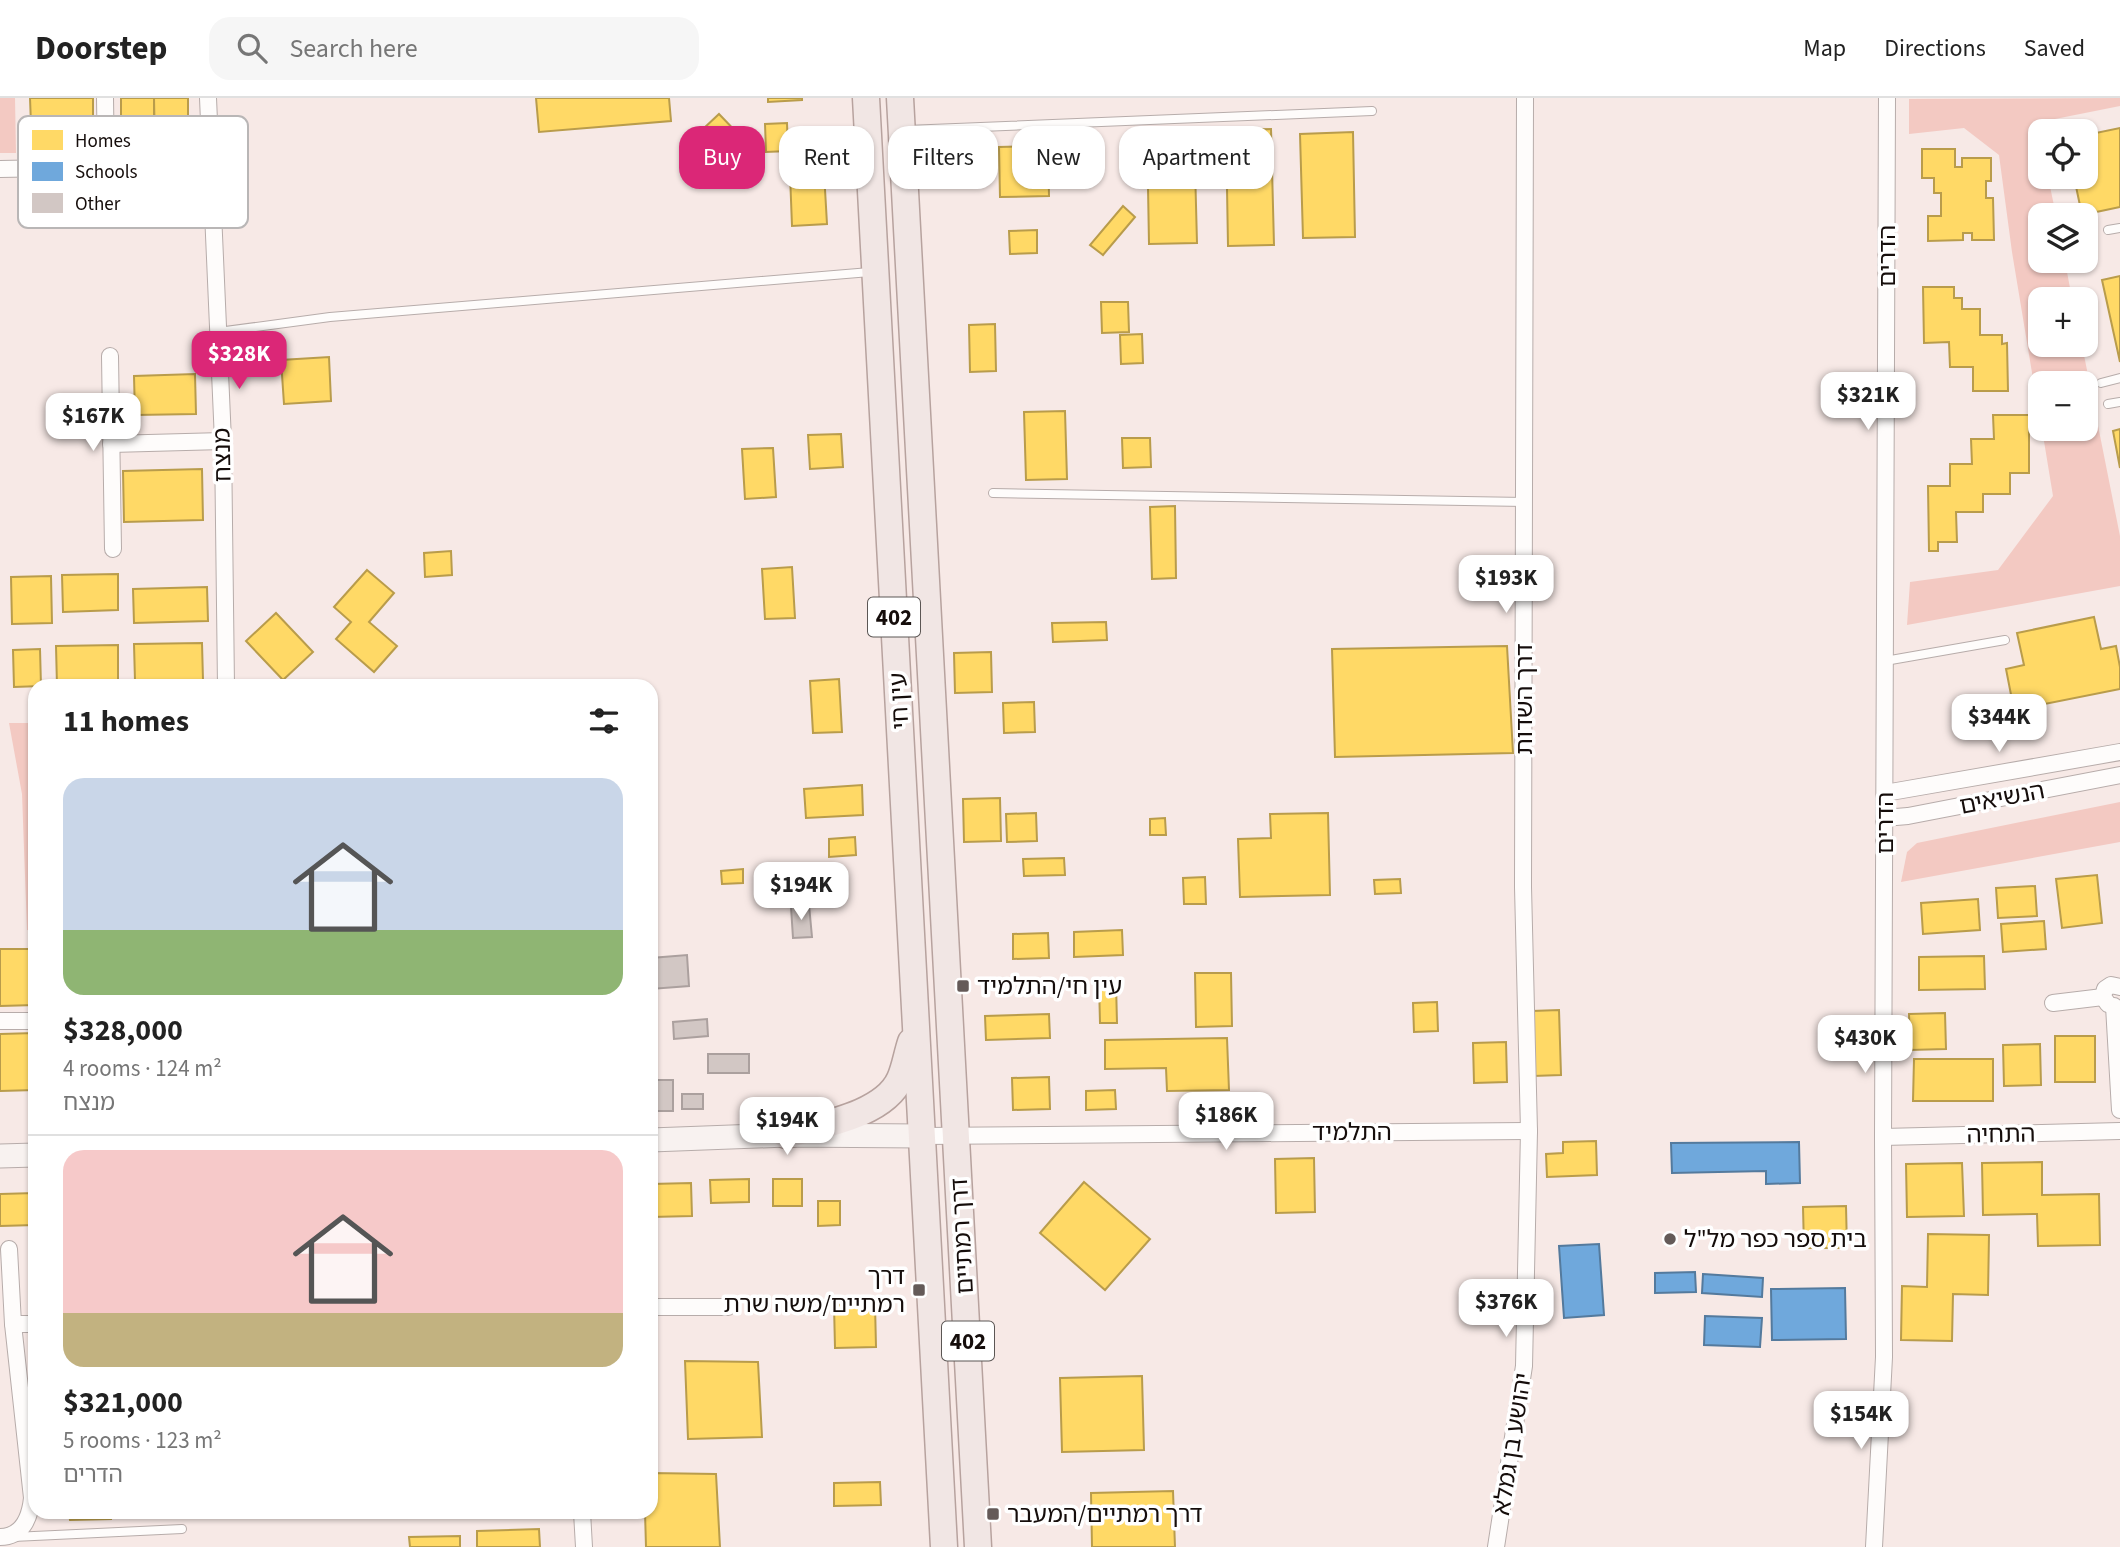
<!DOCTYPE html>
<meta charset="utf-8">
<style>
body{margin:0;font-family:"Source Sans 3","Noto Sans Hebrew",sans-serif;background:#f6f6f6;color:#222;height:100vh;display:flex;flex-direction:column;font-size:26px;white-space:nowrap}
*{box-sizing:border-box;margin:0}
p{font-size:23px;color:#767676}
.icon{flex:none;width:38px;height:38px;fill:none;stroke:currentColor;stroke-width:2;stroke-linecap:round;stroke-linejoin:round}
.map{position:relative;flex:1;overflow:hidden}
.sheet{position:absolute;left:28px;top:581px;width:630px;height:840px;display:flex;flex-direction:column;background:#fff;border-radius:21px;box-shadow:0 2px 5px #0004}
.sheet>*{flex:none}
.top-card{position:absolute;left:679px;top:28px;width:665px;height:63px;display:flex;gap:14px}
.buttons{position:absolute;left:2028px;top:21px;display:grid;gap:14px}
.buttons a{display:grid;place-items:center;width:70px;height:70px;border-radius:14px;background:#fff;box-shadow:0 2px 5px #0004;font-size:35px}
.price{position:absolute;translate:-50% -60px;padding:0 16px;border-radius:14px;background:#fff;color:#222;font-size:23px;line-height:46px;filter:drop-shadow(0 2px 4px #0008)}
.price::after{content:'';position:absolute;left:50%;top:42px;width:21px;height:16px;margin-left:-10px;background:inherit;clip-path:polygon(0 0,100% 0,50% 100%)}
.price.on{background:#db2777;color:#fff}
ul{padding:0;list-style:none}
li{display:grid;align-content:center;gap:14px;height:371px;padding:0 35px}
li+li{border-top:2px solid #e0e0e0}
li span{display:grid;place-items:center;height:217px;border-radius:21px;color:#555}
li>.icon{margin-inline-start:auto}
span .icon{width:126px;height:126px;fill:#fffc;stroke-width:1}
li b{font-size:30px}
h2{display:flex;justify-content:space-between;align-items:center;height:84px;padding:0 35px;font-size:30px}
.pill{padding:0 24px;border-radius:21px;background:#fff;box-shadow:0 2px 5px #0004;font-size:24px;line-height:63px}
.pill.on{background:#db2777;color:#fff}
header{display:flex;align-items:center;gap:42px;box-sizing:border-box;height:98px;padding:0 35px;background:#fff;border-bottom:2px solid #e0e0e0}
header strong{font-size:33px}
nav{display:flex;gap:38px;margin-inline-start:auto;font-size:24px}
.search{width:490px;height:63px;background:#f6f6f6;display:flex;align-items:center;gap:18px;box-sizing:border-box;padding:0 24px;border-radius:21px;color:#767676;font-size:26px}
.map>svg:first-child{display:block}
.green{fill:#f3c9c2}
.homes{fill:#ffd966;stroke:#b99c4b;stroke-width:2}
.schools{fill:#6fa8dc;stroke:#547a9d;stroke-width:2}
.building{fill:#d2c7c4;stroke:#aba09e;stroke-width:2}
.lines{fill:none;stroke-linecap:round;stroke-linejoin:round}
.lane-casing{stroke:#b7acaa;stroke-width:10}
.street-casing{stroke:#b7acaa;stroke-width:18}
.secondary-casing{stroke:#b7acaa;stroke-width:25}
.primary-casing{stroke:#b7a29e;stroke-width:29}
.lane{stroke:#fefcfb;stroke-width:8}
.street{stroke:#fefcfb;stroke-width:16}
.secondary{stroke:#f8f2f0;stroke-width:23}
.primary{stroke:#f1e6e4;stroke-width:26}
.poi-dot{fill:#645a58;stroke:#fff;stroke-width:2.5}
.labels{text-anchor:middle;stroke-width:7;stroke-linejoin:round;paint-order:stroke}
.shield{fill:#fff;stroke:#5b5654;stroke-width:2}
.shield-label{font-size:23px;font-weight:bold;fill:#150d0b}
.street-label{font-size:24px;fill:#150d0b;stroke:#fff}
.poi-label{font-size:24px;fill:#150d0b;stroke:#fff;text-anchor:start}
.key{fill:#fff;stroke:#b9b6b6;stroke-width:2}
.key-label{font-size:19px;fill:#150d0b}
</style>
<header>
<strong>Doorstep</strong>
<div class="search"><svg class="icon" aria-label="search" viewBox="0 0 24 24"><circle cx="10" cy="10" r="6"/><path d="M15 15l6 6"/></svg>Search here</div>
<nav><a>Map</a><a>Directions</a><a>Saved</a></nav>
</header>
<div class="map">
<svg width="2120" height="1449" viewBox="0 0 2120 1449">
<rect width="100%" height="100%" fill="#f7e9e6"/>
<!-- green -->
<g class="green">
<polygon points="0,0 15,0 16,55 0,55"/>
<polygon points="2120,0 2120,8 2055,21 2048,33 2040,33 2040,79 2048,79 2056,117 2040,117 2040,163 2065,163 2072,201 2040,201 2040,247 2082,247 2120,438 2120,488 1907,527 1910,484 1998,472 2053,398 2042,331 2086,331 2086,285 2040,285 2040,323 2012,154 1999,57 1964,30 1909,36 1909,1"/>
<polygon points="9,625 35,625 35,833 27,832 22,696"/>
<polygon points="2120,704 2120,744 1901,784 1907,754 1917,745"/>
</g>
<!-- homes -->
<g class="homes">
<polygon points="30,0 93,0 93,24 31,26"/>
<rect x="121" y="0" width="33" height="20"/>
<polygon points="154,0 188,0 188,49 155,50"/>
<polygon points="536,0 669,0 671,23 539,34"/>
<polygon points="768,0 802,0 802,2 768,4"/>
<polygon points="719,16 742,40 709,71 686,47"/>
<polygon points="787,25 788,53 766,54 765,26"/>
<polygon points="2120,30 2120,109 2082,117 2074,79 2086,79 2086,37"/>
<polygon points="1194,31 1197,145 1149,146 1147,32"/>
<polygon points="1271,31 1274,147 1228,148 1226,32"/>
<polygon points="1353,34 1355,139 1303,140 1300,36"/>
<polygon points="1048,48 1049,98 1000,99 999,49"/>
<polygon points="1922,51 1955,51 1955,69 1962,69 1962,60 1991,60 1991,83 1986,83 1986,100 1993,100 1994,142 1972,142 1972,135 1963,135 1963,142 1928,143 1928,118 1941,118 1941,95 1934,95 1934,80 1922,80"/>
<polygon points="824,74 827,126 792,128 790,76"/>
<polygon points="1123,108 1135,119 1103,157 1090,147"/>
<polygon points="1037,132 1037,155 1010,156 1009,133"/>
<polygon points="2120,178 2120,264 2102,182"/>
<polygon points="1923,189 1954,189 1954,200 1962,200 1962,211 1980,211 1980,237 2002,237 2002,246 2007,245 2008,293 1973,293 1973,269 1950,269 1949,244 1924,245"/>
<polygon points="1101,204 1128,204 1129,234 1102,235"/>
<polygon points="995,226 996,273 970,274 969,227"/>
<polygon points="1142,236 1143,265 1121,266 1120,237"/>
<polygon points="329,259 331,303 284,306 281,262"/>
<polygon points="195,276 196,316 135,317 134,278"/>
<polygon points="1065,313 1067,381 1026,382 1024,314"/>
<polygon points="1993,317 2029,317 2029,375 2010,375 2010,396 1983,396 1983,414 1956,414 1957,444 1938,444 1938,453 1929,453 1928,388 1950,388 1950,366 1972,366 1971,341 1994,341"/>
<polygon points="2120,331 2120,370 2113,333"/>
<polygon points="841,336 843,369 810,371 808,337"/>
<polygon points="1122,340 1150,340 1151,369 1123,370"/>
<polygon points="773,350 776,399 745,401 742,351"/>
<polygon points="202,371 203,422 124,424 123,373"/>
<polygon points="1175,408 1176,480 1152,481 1150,409"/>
<polygon points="451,453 452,477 425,479 424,455"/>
<polygon points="792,469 795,520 765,521 762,471"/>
<polygon points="367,472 394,495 369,524 397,548 374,574 336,541 351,524 334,509"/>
<polygon points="118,476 118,512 63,514 62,477"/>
<polygon points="51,478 52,525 12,526 11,479"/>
<polygon points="207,489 208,523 134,525 133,491"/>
<polygon points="276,515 313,554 283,582 246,543"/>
<polygon points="2094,519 2101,551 2116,548 2120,569 2120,591 2014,612 2006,571 2024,567 2017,535"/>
<polygon points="1106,524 1107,542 1053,544 1052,525"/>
<polygon points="202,545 203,582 135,583 134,546"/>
<polygon points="118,547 118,588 57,588 56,548"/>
<polygon points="1507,548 1513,655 1335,659 1332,551"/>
<polygon points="40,551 41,588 14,589 13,552"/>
<polygon points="991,554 992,594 955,595 954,555"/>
<polygon points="839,581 842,634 813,635 810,583"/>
<polygon points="1034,604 1035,634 1004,635 1003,605"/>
<polygon points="862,687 863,717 806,720 804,691"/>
<polygon points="1000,700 1001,743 964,744 963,701"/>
<polygon points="1036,715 1037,743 1007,744 1006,716"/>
<polygon points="1328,715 1330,797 1240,799 1238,741 1271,740 1270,716"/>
<polygon points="1165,720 1166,737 1150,737 1150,721"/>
<polygon points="855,739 856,757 829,759 829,741"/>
<polygon points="1064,760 1065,777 1024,778 1023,761"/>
<polygon points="743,771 743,785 722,786 721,773"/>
<polygon points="2097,777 2102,825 2062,830 2056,781"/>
<polygon points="1205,779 1206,806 1184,806 1183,780"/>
<polygon points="1400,781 1401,795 1375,796 1374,782"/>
<polygon points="2035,788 2037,818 1998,820 1996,790"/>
<polygon points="1978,801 1980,832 1923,836 1921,805"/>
<polygon points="2044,823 2046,851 2003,854 2001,826"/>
<polygon points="1122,832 1123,857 1074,859 1074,834"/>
<polygon points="1048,835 1049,860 1013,861 1013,836"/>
<polygon points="0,851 35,851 35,907 0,908"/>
<polygon points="1984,858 1985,891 1919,892 1919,859"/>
<polygon points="1195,875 1231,875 1232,928 1196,929"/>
<polygon points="1099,885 1116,885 1117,925 1100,925"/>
<polygon points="1437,904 1438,933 1414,934 1413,905"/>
<polygon points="1559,912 1561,977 1533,978 1532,913"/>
<polygon points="1945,915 1946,951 1910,952 1909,916"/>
<polygon points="1049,916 1050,940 986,942 985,918"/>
<polygon points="35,935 35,992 0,993 0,936"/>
<rect x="2055" y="938" width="40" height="46"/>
<polygon points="1227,940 1229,992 1167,993 1166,970 1105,971 1105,942"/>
<polygon points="1506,944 1507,984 1474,985 1473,945"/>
<polygon points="2040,946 2041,987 2004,988 2003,947"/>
<polygon points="1914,961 1993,961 1993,1003 1913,1003"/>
<polygon points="1049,979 1050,1011 1013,1012 1012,980"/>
<polygon points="1115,992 1116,1011 1086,1012 1086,993"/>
<polygon points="1596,1043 1597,1077 1547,1079 1546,1056 1563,1055 1563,1044"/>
<polygon points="1314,1060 1315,1114 1276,1115 1275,1061"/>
<polygon points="2042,1064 2042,1097 2099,1096 2100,1147 2038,1148 2037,1116 1983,1117 1982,1065"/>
<polygon points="1962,1065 1964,1118 1907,1119 1906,1066"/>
<polygon points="749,1081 749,1104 711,1105 710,1082"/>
<rect x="773" y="1081" width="29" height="27"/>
<polygon points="1084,1084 1150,1141 1105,1192 1040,1135"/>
<polygon points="691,1085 692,1118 651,1119 651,1086"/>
<polygon points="35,1095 35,1127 0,1128 0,1096"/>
<polygon points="818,1103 840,1103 840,1127 818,1128"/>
<polygon points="1846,1108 1847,1150 1804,1150 1803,1109"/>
<polygon points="1928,1136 1989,1137 1988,1197 1953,1196 1952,1243 1901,1242 1902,1188 1927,1189"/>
<polygon points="31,1158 35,1158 35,1195 32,1195"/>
<polygon points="875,1206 876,1249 835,1250 834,1207"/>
<polygon points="685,1263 758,1264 762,1339 688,1341"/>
<polygon points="1142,1278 1144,1352 1062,1354 1060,1280"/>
<polygon points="651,1375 716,1376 720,1449 646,1449 645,1414 651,1414"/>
<polygon points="880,1384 881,1407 834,1408 834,1385"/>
<polygon points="1173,1393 1175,1449 1092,1449 1091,1395"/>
<polygon points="69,1414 111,1414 111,1421 70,1422"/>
<polygon points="539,1431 540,1449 477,1449 477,1433"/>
<polygon points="460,1438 460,1449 410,1449 409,1439"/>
</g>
<!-- schools -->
<g class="schools">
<polygon points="1799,1044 1800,1085 1766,1086 1766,1073 1672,1075 1671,1045"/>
<polygon points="1599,1146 1604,1217 1564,1220 1559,1148"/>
<polygon points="1695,1174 1696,1194 1655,1195 1655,1175"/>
<polygon points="1703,1176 1763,1180 1762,1199 1702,1195"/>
<polygon points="1845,1190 1846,1241 1772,1242 1771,1191"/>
<polygon points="1705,1218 1762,1220 1760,1249 1704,1247"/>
</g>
<!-- building -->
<g class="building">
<polygon points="809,807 812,839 793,840 791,809"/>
<polygon points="687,857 689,888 651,891 651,860"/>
<polygon points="707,921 708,938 674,941 673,924"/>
<rect x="708" y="956" width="41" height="19"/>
<rect x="653" y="982" width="20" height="31"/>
<rect x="682" y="996" width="21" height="15"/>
</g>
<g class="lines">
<!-- lane casing -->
<g class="lane-casing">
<g id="lane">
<polyline points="906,32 1372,13"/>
<polyline points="2108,132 2120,130"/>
<polyline points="218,234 330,219 870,174"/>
<polyline points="2101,285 2120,280"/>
<polyline points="2108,306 2120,304"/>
<polyline points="993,395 1525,404"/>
<polyline points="1885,563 2005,542"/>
<polyline points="13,1439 182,1431"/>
</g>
</g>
<!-- street casing -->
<g class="street-casing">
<g id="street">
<polyline points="105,0 106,68"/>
<polyline points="208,0 223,343 226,588"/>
<polyline points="0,71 212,67"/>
<polyline points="110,258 113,451"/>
<polyline points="111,346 223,343"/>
<polyline points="1885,695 2120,654"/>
<polyline points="1884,720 1908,718 2120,677"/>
<polyline points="2053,905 2103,899"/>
<polyline points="2108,906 2103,899 2105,891 2111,887 2120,889"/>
<polyline points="2114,908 2120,1012"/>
<polyline points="0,923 35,923"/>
<polyline points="922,1038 1529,1033"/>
<polyline points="1883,1039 2120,1033"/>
<polyline points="651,1209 728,1209"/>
<polyline points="13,1226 35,1226"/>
<polyline points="582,1414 584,1449"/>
<path d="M 0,1439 C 23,1439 30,1419 32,1400 L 13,1226 L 9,1151"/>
<polyline points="1496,1449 1524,1268 1529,1033 1523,789 1525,0"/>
<polyline points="1874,1449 1884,1259 1883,1039 1887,0"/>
</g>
</g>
<!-- secondary casing -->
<g class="secondary-casing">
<g id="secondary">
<polyline points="651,1042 786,1037 922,1038"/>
<polyline points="0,1058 35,1057"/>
</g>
</g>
<!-- primary casing -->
<g class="primary-casing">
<g id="primary">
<polyline points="866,0 944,1449"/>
<polyline points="900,0 978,1449"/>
<path d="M 786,1037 C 820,1027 884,1017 900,981 C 905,970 907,956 911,944"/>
</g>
</g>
<!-- lane -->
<use href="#lane" class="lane"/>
<!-- street -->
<use href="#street" class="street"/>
<!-- secondary -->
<use href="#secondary" class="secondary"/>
<!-- primary -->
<use href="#primary" class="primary"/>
</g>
<!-- markers -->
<g class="poi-dot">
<rect x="956" y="881" width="14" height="14" rx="3.5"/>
<circle cx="1670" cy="1141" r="7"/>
<rect x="912" y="1185" width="14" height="14" rx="3.5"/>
<rect x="986" y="1409" width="14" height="14" rx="3.5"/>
</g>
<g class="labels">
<!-- shield labels -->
<g class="shield">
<rect x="868" y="499.5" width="52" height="39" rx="5"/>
<rect x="942" y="1223.5" width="52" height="39" rx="5"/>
</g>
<g class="shield-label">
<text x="894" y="527">402</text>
<text x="968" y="1251">402</text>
</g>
<!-- street labels -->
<g class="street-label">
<text transform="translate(1887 158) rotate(-90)" y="8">הדרים</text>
<text transform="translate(222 357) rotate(-91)" y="8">מנצח</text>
<text transform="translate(1524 601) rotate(-90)" y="8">דרך השדות</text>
<text transform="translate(899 603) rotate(-93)" y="8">עין חי</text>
<text transform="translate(2002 700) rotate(-11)" y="8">הנשיאים</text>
<text transform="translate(1885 725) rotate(-90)" y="8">הדרים</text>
<text x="1352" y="1042">התלמיד</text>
<text transform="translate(2001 1036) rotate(-1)" y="8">התחיה</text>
<text transform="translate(962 1138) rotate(-93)" y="8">דרך רמתיים</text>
<text transform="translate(1512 1346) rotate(-81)" y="8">יהושע בן גמלא</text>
</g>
<!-- poi labels -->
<g class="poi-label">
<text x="977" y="896">עין חי/התלמיד</text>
<text x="1684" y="1149">בית ספר כפר מל"ל</text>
<text x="905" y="1186" text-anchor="end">דרך<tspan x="905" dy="28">רמתיים/משה שרת</tspan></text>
<text x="1007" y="1424">דרך רמתיים/המעבר</text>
</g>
</g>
<!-- legend -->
<rect x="18" y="18" width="230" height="112" rx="10" class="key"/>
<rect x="32" y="32" width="31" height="20" fill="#ffd966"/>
<rect x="32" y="64" width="31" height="19" fill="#6fa8dc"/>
<rect x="32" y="95" width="31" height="20" fill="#d2c7c4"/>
<g class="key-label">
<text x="75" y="49">Homes</text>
<text x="75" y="80">Schools</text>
<text x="75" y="112">Other</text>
</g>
</svg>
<div class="buttons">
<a><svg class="icon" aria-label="locate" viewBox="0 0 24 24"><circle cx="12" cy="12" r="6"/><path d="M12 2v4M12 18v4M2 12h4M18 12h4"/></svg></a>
<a><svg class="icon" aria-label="layers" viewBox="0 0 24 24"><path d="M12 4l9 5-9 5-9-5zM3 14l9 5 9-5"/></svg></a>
<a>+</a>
<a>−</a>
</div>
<b class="price on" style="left:239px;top:293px">$328K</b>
<b class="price" style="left:1868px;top:334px">$321K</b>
<b class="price" style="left:93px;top:355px">$167K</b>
<b class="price" style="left:1506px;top:517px">$193K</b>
<b class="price" style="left:1999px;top:656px">$344K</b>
<b class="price" style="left:801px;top:824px">$194K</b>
<b class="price" style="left:1865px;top:977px">$430K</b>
<b class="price" style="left:1226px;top:1054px">$186K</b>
<b class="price" style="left:787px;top:1059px">$194K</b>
<b class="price" style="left:1506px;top:1241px">$376K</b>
<b class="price" style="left:1861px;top:1353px">$154K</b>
<div class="top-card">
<a class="pill on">Buy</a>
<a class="pill">Rent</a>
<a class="pill">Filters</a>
<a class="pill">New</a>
<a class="pill">Apartment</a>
</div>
<section class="sheet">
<h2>11 homes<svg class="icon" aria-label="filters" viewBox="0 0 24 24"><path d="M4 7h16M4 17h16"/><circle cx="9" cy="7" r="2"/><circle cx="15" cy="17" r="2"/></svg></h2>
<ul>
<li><span style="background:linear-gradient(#c9d6e8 70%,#8fb573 0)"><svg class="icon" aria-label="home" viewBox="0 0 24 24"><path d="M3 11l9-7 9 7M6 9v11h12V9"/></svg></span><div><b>$328,000</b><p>4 rooms · 124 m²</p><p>מנצח</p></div></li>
<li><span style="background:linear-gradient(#f6c9c9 75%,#c2b280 0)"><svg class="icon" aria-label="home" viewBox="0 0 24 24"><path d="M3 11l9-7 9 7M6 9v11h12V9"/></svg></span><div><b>$321,000</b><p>5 rooms · 123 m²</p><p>הדרים</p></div></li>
</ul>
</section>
</div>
